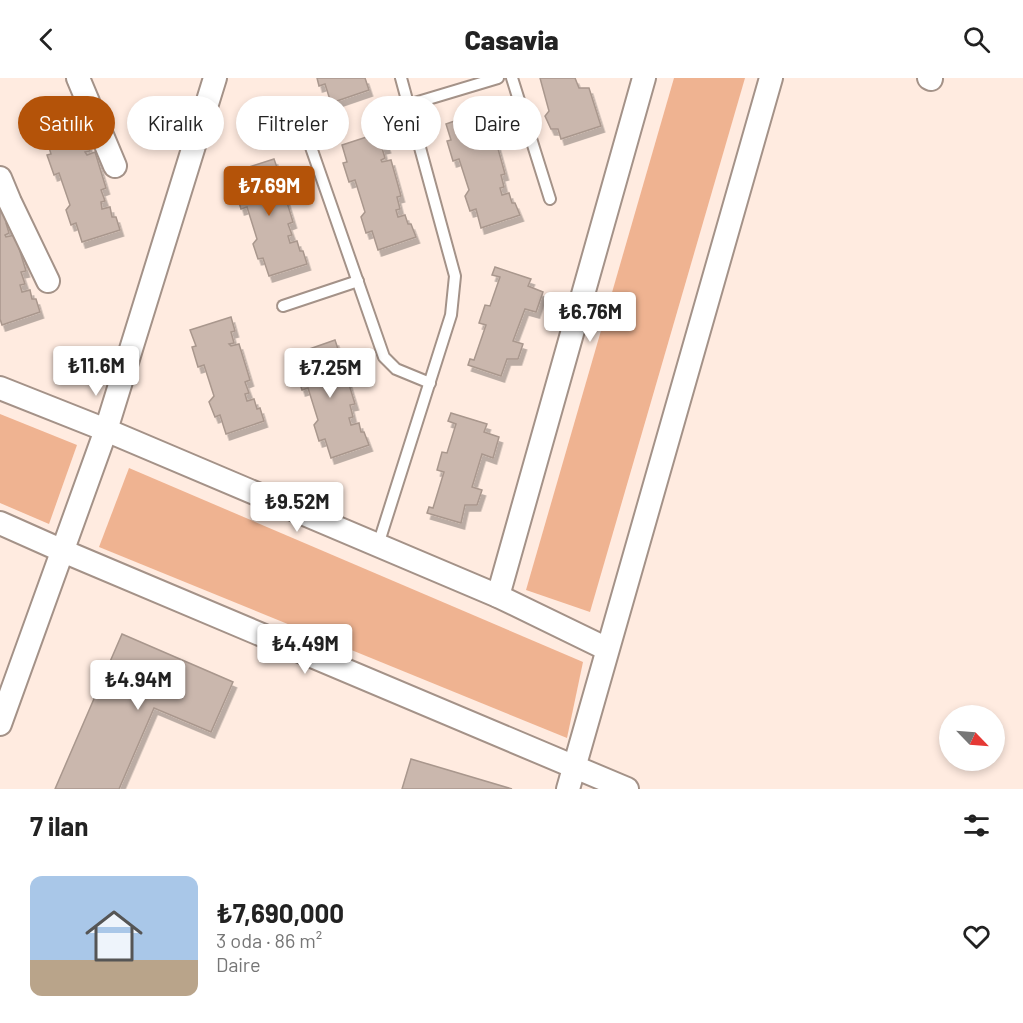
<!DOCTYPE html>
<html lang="tr">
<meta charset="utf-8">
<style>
body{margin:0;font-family:Barlow,sans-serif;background:#f2f2f2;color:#222;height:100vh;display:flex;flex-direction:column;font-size:22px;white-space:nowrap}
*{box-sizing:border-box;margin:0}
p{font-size:20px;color:#767676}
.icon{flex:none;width:33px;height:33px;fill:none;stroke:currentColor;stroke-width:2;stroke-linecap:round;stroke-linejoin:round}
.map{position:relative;height:711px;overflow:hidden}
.panel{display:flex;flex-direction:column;background:#fff;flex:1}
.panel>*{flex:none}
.top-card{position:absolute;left:18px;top:18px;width:600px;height:54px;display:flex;gap:12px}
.needle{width:39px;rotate:115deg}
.tools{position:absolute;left:939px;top:627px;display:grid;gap:12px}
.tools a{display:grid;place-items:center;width:66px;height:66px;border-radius:50%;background:#fff;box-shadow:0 3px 9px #0003;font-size:30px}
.price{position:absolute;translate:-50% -51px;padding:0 14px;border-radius:6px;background:#fff;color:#222;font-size:20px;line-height:39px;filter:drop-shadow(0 2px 3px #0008)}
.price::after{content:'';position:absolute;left:50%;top:36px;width:18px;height:14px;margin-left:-9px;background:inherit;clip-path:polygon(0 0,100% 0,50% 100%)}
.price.selected{background:#b45309;color:#fff}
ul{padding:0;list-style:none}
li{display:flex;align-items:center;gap:18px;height:150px;padding:0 30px}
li+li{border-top:2px solid #e0e0e0}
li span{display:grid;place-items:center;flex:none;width:168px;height:120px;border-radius:12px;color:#555}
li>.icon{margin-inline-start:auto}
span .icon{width:72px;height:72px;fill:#fffc;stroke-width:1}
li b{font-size:26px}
h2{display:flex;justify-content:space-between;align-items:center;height:72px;padding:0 30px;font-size:26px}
.chip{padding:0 21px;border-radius:27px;background:#fff;box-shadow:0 3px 9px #0003;font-size:21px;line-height:54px}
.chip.selected{background:#b45309;color:#fff}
header{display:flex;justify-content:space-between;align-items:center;height:78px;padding:0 30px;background:#fff;font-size:27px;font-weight:800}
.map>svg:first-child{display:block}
.green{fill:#efb391}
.building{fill:#cab7ad;stroke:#a9978d;stroke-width:1.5;filter:url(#shadow)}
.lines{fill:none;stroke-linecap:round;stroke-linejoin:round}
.lane-casing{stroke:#a49288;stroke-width:14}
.street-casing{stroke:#a49288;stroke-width:26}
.lane{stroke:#fff;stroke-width:10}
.street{stroke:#fff;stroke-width:22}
</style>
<header><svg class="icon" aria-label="back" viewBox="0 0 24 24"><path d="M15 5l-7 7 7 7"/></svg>Casavia<svg class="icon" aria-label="search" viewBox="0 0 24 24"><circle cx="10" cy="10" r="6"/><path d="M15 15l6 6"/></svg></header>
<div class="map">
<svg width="1023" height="711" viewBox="0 0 1023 711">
<defs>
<filter id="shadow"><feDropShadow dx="3.5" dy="6" stdDeviation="0" flood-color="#0004"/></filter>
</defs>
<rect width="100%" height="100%" fill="#ffebe0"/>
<!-- green -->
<g class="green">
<polygon points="674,0 745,0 590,534 526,512"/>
<polygon points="0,336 77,367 49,446 0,425"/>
<polygon points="129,390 583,584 567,660 99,469"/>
</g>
<!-- building -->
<g class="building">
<polygon points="317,0 365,0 369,12 331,25 325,6 319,8"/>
<polygon points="540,0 575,0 579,10 589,10 601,48 561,61 558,51 551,51 545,38 549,33"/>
<polygon points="486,32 491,47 486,49 489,59 485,60 486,62 495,60 505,96 501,97 504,109 500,110 502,117 509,115 512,125 515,125 520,137 481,150 476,131 470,133 465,118 469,112 459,81 453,83 447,63 451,62 446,46"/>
<polygon points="87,47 91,61 87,63 90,73 85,74 87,77 95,74 106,110 101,112 105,123 101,124 102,131 110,129 112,139 116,139 120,152 82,164 76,145 71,147 66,132 70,127 59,95 54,97 47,77 51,76 46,60"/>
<polygon points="382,54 387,69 382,70 385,80 381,82 382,84 391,82 401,118 397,119 400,131 396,132 398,139 405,137 408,146 411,146 416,159 378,172 372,153 366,155 361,139 365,134 355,102 349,104 343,85 347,84 342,67"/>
<polygon points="274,81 279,95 274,97 277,107 272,109 274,111 282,108 293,144 288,146 292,157 288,158 290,165 297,163 300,173 303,173 307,186 269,198 263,180 258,181 253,166 257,161 247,129 241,131 235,111 239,110 233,94"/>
<polygon points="6,129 11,144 6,145 9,155 5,157 6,159 15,157 26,193 21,194 25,206 20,207 22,214 30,212 32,221 36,221 40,234 2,247 0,241 0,132"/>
<polygon points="495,189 531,201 528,208 543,214 536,234 525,231 513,263 523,266 518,281 507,281 501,298 468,287 470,281 474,282 486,247 479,245 485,227 490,228 500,199 492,197"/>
<polygon points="231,239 235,253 231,254 234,265 229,266 231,268 239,266 250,302 245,304 249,315 245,316 247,323 254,321 257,331 260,330 264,343 226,356 220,337 215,339 209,324 214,318 204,287 198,289 192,269 196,268 190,252"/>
<polygon points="335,262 340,277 335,278 338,288 334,290 335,292 344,290 355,326 350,327 353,339 349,340 351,347 359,345 361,354 364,354 369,367 331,380 325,361 319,363 314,347 318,342 308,310 302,312 296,293 300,292 295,276"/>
<polygon points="451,335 487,346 484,354 499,359 493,380 482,376 472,409 482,412 477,427 465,427 461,445 427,435 429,429 433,430 444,394 437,392 442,374 447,375 456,346 448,343"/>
<polygon points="122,556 233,604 211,654 154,630 119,711 55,711"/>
<polygon points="411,681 512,711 402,711"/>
</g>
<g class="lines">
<!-- lane casing -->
<g class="lane-casing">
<g id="lane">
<polyline points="512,0 550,121"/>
<polyline points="408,27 498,0"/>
<polyline points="297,29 384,279 396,291 430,305"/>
<polyline points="283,228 358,203"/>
<polyline points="378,467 451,237 455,198 401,0"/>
</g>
</g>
<!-- street casing -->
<g class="street-casing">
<g id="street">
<polyline points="78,0 115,88"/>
<polyline points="929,0 931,1"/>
<polyline points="0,100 10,124 48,203"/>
<polyline points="0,310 106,352 498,518 607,571"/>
<polyline points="0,445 63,473 627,711"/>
<polyline points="498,518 644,0"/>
<polyline points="0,646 106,352 215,0"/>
<polyline points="568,711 771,0"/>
</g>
</g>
<!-- lane -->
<use href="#lane" class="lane"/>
<!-- street -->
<use href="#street" class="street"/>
</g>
</svg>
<div class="tools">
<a><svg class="needle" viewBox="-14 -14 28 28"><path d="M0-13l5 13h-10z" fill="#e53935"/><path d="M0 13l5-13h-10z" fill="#767676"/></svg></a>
</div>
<b class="price selected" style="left:269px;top:139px">₺7.69M</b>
<b class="price" style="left:590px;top:265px">₺6.76M</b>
<b class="price" style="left:96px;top:319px">₺11.6M</b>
<b class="price" style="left:330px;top:321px">₺7.25M</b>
<b class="price" style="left:297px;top:455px">₺9.52M</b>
<b class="price" style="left:305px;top:597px">₺4.49M</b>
<b class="price" style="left:138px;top:633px">₺4.94M</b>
<div class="top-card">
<a class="chip selected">Satılık</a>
<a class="chip">Kiralık</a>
<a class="chip">Filtreler</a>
<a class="chip">Yeni</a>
<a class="chip">Daire</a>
</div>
</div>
<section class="panel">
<h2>7 ilan<svg class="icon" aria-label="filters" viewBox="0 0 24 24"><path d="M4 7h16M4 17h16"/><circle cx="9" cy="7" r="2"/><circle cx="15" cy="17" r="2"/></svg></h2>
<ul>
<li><span style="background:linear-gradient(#a9c7e8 70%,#b9a48a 0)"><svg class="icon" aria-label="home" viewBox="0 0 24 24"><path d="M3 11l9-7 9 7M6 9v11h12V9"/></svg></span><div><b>₺7,690,000</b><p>3 oda · 86 m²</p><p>Daire</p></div><svg class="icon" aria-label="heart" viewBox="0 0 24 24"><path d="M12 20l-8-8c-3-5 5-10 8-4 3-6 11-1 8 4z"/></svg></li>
</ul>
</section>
